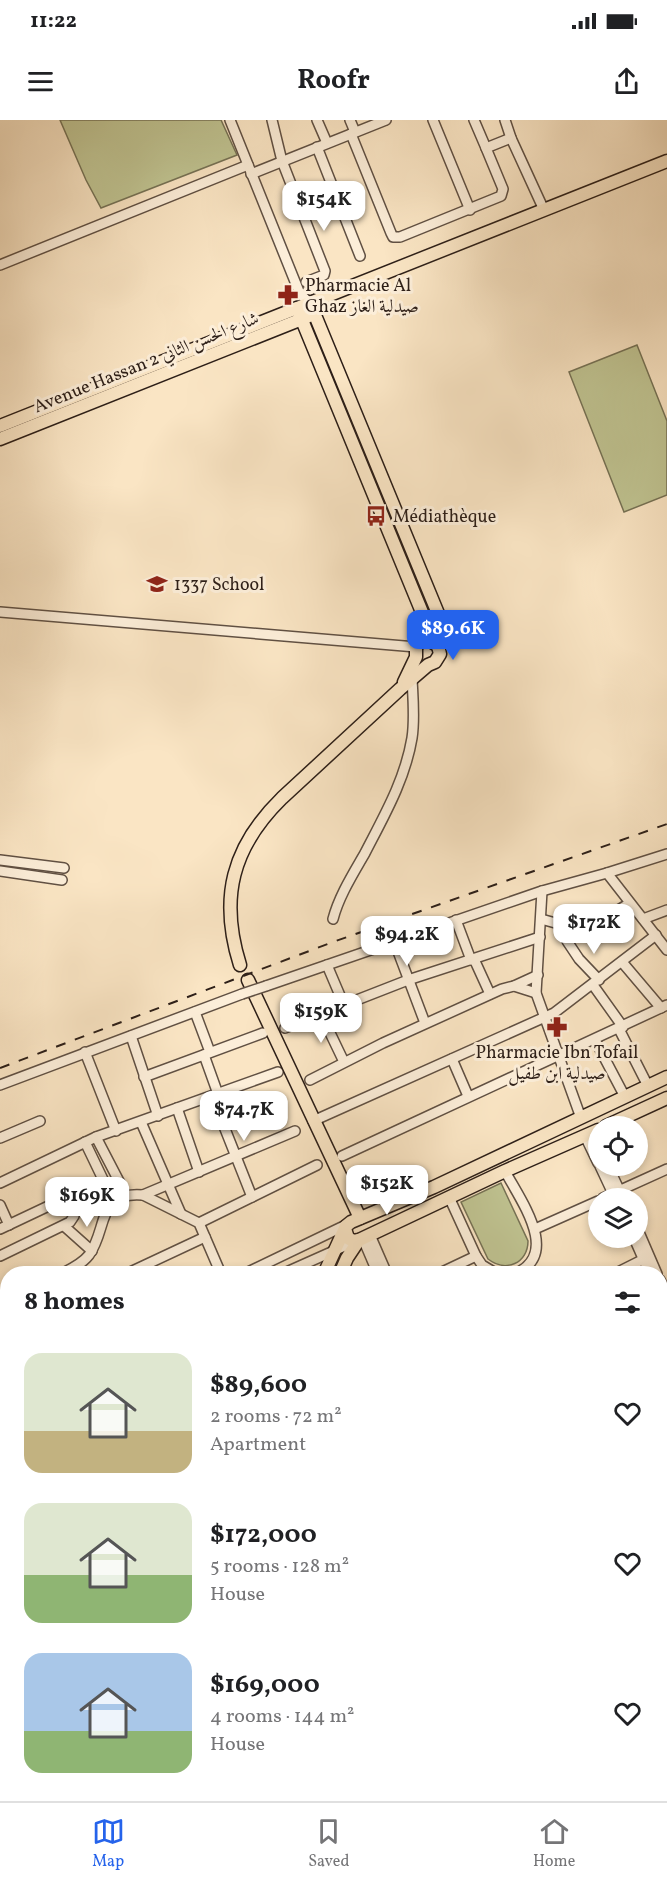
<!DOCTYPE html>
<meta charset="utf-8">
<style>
body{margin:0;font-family:Vollkorn,Amiri,serif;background:#f6f6f6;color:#202124;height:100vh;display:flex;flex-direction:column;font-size:22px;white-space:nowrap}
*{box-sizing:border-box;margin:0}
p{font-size:20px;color:#757577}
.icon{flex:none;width:33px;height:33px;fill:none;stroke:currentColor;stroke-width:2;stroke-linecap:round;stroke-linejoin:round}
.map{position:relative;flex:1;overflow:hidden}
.drawer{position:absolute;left:0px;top:1146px;width:668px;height:536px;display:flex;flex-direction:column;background:#fff;border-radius:24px 24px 0 0;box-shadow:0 3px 9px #0003}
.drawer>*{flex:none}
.controls{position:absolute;left:588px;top:996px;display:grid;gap:12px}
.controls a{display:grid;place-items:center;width:60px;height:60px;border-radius:50%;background:#fff;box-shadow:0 3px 9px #0003;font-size:30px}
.price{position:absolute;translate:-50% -51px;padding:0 14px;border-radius:12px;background:#fff;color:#222;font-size:20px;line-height:39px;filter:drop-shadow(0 2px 3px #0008)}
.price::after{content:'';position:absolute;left:50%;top:36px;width:18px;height:14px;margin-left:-9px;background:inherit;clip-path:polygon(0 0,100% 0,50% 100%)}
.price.active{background:#2563eb;color:#fff}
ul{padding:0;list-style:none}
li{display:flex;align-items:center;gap:18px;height:150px;padding:0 24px}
li span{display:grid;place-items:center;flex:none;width:168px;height:120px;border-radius:18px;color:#555}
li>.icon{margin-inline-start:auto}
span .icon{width:72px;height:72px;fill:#fffc;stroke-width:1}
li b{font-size:26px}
h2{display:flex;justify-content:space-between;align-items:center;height:72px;padding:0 24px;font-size:26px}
.status{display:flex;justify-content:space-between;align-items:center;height:42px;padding:0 30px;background:#fff;direction:ltr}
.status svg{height:16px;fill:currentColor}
header{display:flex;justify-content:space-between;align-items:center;height:78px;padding:0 24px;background:#fff;font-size:27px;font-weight:700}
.tabs{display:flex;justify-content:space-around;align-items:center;height:84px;border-top:2px solid #e0e0e0;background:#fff;font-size:16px;color:#757577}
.tabs a{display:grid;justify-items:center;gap:3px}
.tabs .active{color:#2563eb}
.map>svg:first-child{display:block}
.green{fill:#c0c492;stroke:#767255;stroke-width:1.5}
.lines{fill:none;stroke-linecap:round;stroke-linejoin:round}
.minor-casing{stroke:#605043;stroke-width:12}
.major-casing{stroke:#2d1f18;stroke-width:15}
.minor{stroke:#fceed9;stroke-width:9}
.major{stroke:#fae5c4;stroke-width:12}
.rail{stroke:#2d1f18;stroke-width:2;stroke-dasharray:10 10;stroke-linecap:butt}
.minor-bridge-casing{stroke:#605043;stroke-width:12;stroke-linecap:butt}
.minor-bridge{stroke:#fceed9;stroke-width:9}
.labels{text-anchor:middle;stroke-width:6;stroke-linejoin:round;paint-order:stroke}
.poi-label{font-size:18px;fill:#2d1f18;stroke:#fceed9;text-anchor:start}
.street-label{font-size:18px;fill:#2d1f18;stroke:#fceed9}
</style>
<div class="status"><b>11:22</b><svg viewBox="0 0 49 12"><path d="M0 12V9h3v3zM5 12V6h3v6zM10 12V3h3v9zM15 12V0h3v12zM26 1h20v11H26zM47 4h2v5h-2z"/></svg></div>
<header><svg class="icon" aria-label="menu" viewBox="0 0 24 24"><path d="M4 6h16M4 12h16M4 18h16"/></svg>Roofr<svg class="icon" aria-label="share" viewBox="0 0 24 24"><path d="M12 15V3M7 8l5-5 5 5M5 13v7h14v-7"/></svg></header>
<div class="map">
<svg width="667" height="1681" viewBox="0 0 667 1681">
<rect width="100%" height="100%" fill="#fae5c4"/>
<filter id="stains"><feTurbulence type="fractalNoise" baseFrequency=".00333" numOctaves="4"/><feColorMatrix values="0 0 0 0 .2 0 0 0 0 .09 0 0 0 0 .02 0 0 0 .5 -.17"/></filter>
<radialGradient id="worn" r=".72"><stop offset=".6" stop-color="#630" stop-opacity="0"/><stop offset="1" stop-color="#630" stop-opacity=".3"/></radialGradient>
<!-- green -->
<g class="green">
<polygon points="60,0 221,0 237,35 101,88 86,60"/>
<polygon points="637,225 667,301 667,375 624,392 569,252"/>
<path d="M 501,1063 L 528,1121 C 528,1143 506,1153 488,1139 L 461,1082 Z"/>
</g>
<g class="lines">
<!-- minor casing -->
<g class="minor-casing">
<g id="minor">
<polyline points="230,0 300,174 310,183"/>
<polyline points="272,0 282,41 325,151 324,155 306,162"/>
<polyline points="317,0 327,23"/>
<polyline points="350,0 355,12"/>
<polyline points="433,0 470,90"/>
<polyline points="474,0 486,28"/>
<polyline points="505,0 511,18 544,90"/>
<polyline points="351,14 391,113 393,117 400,117 501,76 503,69 486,28 511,18"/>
<polyline points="317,27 360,136"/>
<polyline points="251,54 386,0"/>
<polyline points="0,145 248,45"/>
<polyline points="0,492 416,527"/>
<polyline points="0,740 64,748"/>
<polyline points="0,751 62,760"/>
<polyline points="607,753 667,830"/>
<polyline points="542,771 536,873 581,998"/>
<path d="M 333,799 C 339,776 353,754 365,733 C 384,696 405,660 412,618 C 415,599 413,579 412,559"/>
<polyline points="541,799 559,804 570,819"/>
<polyline points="643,799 667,790"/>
<polyline points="456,800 471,840"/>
<polyline points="394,821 425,903"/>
<polyline points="474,839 490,874"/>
<polyline points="622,842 661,888"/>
<polyline points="327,845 344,885"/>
<polyline points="599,860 579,839 567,821 630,783"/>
<polyline points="593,865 623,907"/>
<polyline points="266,866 542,771 607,753 667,734"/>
<polyline points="514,866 538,855"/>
<polyline points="195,892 210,932"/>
<polyline points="321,894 344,942"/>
<polyline points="285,908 408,860 540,817"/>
<polyline points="619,909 648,966"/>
<polyline points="131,916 158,996"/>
<polyline points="595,920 625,977"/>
<polyline points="85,932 116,1011"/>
<polyline points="204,935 218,974"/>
<polyline points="452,939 468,976"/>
<polyline points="144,957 263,913"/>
<polyline points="310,960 383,923 502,869 514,866 536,873"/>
<polyline points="0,965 242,874"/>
<polyline points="212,976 252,1077"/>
<polyline points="177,988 199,1052"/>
<polyline points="313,1001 554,893 656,815"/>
<polyline points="141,1002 181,1094"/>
<polyline points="592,1013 598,1026"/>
<polyline points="585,1016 598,1043"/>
<polyline points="96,1017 122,1067"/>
<polyline points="0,1018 40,1001"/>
<polyline points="85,1022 110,1074"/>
<polyline points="342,1036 667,885"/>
<polyline points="600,1046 615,1078"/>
<polyline points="608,1046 623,1078"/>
<path d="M 505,1051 C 520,1080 562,1135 514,1154"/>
<polyline points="0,1063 96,1017 278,952"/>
<polyline points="143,1075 295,1011"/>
<polyline points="449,1077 476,1136 482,1145 497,1154"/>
<polyline points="603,1078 667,1049"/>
<polyline points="0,1085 9,1105"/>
<polyline points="199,1103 317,1045"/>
<polyline points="64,1106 92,1131"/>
<polyline points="0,1109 57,1082 96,1077 120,1063"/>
<polyline points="535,1109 598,1081"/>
<polyline points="638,1110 657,1154"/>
<polyline points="370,1115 387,1154"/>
<polyline points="634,1118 650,1154"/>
<polyline points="363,1119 378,1154"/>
<polyline points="0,1136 70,1102 74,1096 75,1080"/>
<path d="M 61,1154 C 71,1149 82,1144 89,1135 C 108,1109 96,1071 143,1075 L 199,1103 L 221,1154"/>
<polyline points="126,1154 205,1117"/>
<polyline points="244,1154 348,1104"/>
<polyline points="282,1154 356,1121"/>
<polyline points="438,1154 476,1136"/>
<polyline points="614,1154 644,1139"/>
<polyline points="660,1160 667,1175"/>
<polyline points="660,1176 667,1192"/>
<polyline points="0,1185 8,1181"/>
<polyline points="660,1264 667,1256"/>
<polyline points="0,1269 5,1280"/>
<polyline points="0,1304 8,1327"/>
<polyline points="0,1339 8,1335"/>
<polyline points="0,1400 8,1397"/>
<polyline points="660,1475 667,1475"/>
<polyline points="0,1513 8,1498"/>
<polyline points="660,1515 667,1515"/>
<polyline points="660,1604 667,1604"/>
<polyline points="0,1648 8,1631"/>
<polyline points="151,1674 153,1681"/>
<polyline points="480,1674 480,1681"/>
<polyline points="564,1674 564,1681"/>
<polyline points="122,1681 141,1674"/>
<polyline points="397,1681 397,1674"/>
<polyline points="628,1681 628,1674"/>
</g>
</g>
<!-- major casing -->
<g class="major-casing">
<g id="major">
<polyline points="310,183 444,508 445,515 438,526"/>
<path d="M 297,188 L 426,502 C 428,515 423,518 416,527 L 416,537 L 404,562"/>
<polyline points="0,306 667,41"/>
<polyline points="0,319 307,197"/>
<path d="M 240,845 C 219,778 232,727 282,678 L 400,569 L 428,545 L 435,542 L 440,534 L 438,526 L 429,520 L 424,521"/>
<polyline points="248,860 360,1098"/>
<polyline points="606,1006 667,978"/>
<polyline points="345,1109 348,1118 353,1121 359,1120 505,1051 598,1010"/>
<polyline points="324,1154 346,1106 351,1102 434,1067 667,957"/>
<polyline points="340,1154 347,1138 359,1120"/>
<polyline points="52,1681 56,1674"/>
<polyline points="63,1681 66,1674"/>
</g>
</g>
<!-- minor -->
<use href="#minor" class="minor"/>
<!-- major -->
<use href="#major" class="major"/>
<!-- rail -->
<polyline class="rail" points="0,948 333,822 667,704"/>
<!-- minor-bridge casing -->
<g class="minor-bridge-casing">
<polyline id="minor-bridge" points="242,874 266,866"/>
</g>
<!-- minor-bridge -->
<use href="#minor-bridge" class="minor-bridge"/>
</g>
<!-- icons -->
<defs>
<g id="pharmacy-bare" transform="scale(1.62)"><path d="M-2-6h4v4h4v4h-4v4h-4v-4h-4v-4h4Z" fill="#8f2418" stroke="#fceed9" stroke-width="2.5" paint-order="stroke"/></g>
<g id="bus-bare" transform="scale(1.62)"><path d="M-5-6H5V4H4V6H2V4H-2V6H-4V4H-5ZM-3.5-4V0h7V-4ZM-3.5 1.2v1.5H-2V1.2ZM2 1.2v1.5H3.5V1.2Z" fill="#8f2418" stroke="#fceed9" stroke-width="2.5" paint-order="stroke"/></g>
<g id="school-bare" transform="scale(1.62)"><path d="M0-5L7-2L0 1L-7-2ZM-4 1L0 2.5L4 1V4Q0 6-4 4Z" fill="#8f2418" stroke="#fceed9" stroke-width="2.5" paint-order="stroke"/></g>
</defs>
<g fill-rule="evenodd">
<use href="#pharmacy-bare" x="288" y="175"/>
<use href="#bus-bare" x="376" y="396"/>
<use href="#school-bare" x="157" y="464"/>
<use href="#pharmacy-bare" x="557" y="907"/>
</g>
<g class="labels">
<!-- poi labels -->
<g class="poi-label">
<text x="305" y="171">Pharmacie Al<tspan x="305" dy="21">Ghaz صيدلية الغاز</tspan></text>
<text x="393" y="402">Médiathèque</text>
<text x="174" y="470">1337 School</text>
<text x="557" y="938" text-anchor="middle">Pharmacie Ibn Tofail<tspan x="557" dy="21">صيدلية ابن طفيل</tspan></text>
</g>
<!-- street labels -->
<g class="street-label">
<text transform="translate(146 242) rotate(-22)" y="6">Avenue Hassan 2 شارع الحسن الثاني</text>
</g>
</g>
<rect width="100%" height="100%" filter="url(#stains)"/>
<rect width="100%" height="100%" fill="url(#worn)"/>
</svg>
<div class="controls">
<a><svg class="icon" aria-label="locate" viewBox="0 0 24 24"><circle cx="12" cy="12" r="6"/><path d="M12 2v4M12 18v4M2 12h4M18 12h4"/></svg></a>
<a><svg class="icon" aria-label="layers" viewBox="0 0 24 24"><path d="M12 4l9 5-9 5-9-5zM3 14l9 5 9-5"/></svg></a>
</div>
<b class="price" style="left:324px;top:112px">$154K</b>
<b class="price active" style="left:453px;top:541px">$89.6K</b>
<b class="price" style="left:594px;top:835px">$172K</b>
<b class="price" style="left:407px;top:847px">$94.2K</b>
<b class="price" style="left:321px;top:924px">$159K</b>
<b class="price" style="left:244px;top:1022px">$74.7K</b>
<b class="price" style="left:387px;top:1096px">$152K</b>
<b class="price" style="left:87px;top:1108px">$169K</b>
<section class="drawer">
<h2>8 homes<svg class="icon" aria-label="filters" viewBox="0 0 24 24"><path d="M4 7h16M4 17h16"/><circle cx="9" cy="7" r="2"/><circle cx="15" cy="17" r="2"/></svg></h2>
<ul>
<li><span style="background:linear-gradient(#dfe7d0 65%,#c2b280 0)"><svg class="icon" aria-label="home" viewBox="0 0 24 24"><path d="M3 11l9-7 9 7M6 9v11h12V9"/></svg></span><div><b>$89,600</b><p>2 rooms · 72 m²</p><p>Apartment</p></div><svg class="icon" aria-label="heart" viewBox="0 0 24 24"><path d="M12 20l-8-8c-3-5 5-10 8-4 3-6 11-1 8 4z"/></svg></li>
<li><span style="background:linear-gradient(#dfe7d0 60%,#8fb573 0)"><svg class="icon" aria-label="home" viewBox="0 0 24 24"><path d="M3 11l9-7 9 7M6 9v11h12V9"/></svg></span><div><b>$172,000</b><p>5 rooms · 128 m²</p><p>House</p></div><svg class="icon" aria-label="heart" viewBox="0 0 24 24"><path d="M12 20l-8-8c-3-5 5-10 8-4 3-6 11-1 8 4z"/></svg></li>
<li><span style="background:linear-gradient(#a9c7e8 65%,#8fb573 0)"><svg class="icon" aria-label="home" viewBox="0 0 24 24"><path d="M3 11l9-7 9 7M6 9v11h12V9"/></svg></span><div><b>$169,000</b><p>4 rooms · 144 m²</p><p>House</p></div><svg class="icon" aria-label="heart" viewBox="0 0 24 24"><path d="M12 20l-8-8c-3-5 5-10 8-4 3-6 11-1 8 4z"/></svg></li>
</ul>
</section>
</div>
<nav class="tabs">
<a class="active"><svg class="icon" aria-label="map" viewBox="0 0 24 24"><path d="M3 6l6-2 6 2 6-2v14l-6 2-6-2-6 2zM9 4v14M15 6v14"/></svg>Map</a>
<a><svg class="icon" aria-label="saved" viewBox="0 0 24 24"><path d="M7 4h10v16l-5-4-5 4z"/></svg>Saved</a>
<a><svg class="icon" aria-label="home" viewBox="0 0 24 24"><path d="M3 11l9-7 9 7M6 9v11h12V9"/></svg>Home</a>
</nav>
